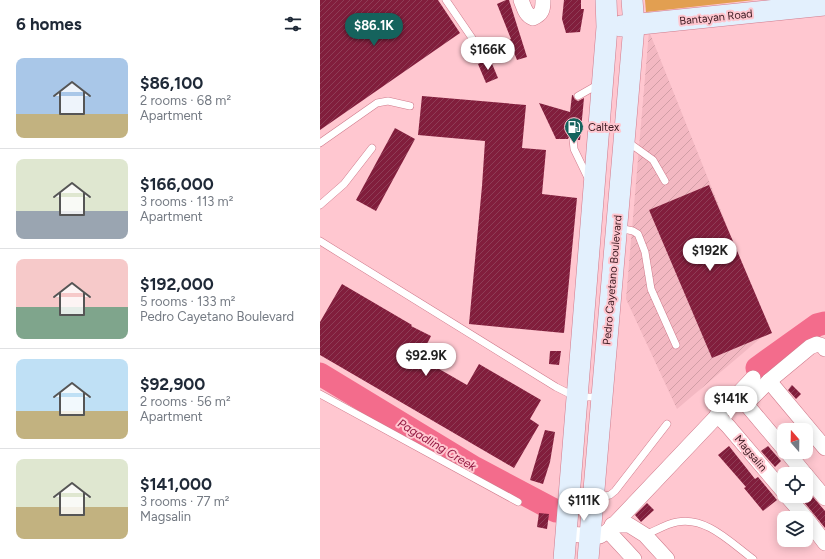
<!DOCTYPE html>
<meta charset="utf-8">
<style>
body{margin:0;font-family:Figtree,sans-serif;background:#f2f2f3;color:#1f2937;height:100vh;display:flex;flex-direction:column;font-size:15px;white-space:nowrap}
*{box-sizing:border-box;margin:0}
p{font-size:13px;color:#747a83}
.icon{flex:none;width:22px;height:22px;fill:none;stroke:currentColor;stroke-width:2;stroke-linecap:round;stroke-linejoin:round}
.map{position:relative;flex:1;overflow:hidden}
.side{display:flex;flex-direction:column;background:#fff;width:320px}
.side>*{flex:none}
.needle{width:26px;rotate:340deg}
.buttons{position:absolute;left:457px;top:423px;display:grid;gap:8px}
.buttons a{display:grid;place-items:center;width:36px;height:36px;border-radius:8px;background:#fff;box-shadow:0 2px 10px #0003;font-size:20px}
.price{position:absolute;translate:-50% -34px;padding:0 9px;border-radius:14px;background:#fff;color:#222;font-size:13px;line-height:26px;filter:drop-shadow(0 1px 2px #0008)}
.price::after{content:'';position:absolute;left:50%;top:24px;width:12px;height:9px;margin-left:-6px;background:inherit;clip-path:polygon(0 0,100% 0,50% 100%)}
.price.current{background:#15635d;color:#fff}
ul{padding:0;list-style:none}
li{display:flex;align-items:center;gap:12px;height:100px;padding:0 16px}
li+li{border-top:1px solid #e0e1e3}
li span{display:grid;place-items:center;flex:none;width:112px;height:80px;border-radius:8px;color:#555}
li>.icon{margin-inline-start:auto}
span .icon{width:48px;height:48px;fill:#fffc;stroke-width:1}
li b{font-size:17px}
h2{display:flex;justify-content:space-between;align-items:center;height:48px;padding:0 16px;font-size:17px}
main{display:flex;flex:1;min-height:0}
.map>svg:first-child{display:block}
.industrial{fill:url(#industrial-furrows)}
.grass{fill:#e29f51}
.lines{fill:none;stroke-linecap:round;stroke-linejoin:round}
.river{stroke:#f36c8c;stroke-width:23}
.building{fill:url(#building-hatch)}
.lane-casing{stroke:#d07b8c;stroke-width:8}
.street-casing{stroke:#d07b8c;stroke-width:16}
.secondary-casing{stroke:#d07b8c;stroke-width:22}
.lane{stroke:#fff;stroke-width:7}
.street{stroke:#fff;stroke-width:15}
.secondary{stroke:#e3f0fd;stroke-width:21}
.labels{text-anchor:middle;stroke-width:4;stroke-linejoin:round;paint-order:stroke}
.street-label{font-size:11px;fill:#3c1a21;stroke:#ffc7d0}
.poi-label{font-size:11px;fill:#3c1a21;stroke:#ffc7d0;text-anchor:start}
.water-label{font-size:12px;font-style:italic;fill:#951a43;stroke:#ffc7d0}
</style>
<main>
<section class="side">
<h2>6 homes<svg class="icon" aria-label="filters" viewBox="0 0 24 24"><path d="M4 7h16M4 17h16"/><circle cx="9" cy="7" r="2"/><circle cx="15" cy="17" r="2"/></svg></h2>
<ul>
<li><span style="background:linear-gradient(#a9c7e8 70%,#c2b280 0)"><svg class="icon" aria-label="home" viewBox="0 0 24 24"><path d="M3 11l9-7 9 7M6 9v11h12V9"/></svg></span><div><b>$86,100</b><p>2 rooms · 68 m²</p><p>Apartment</p></div></li>
<li><span style="background:linear-gradient(#dfe7d0 65%,#9aa5b1 0)"><svg class="icon" aria-label="home" viewBox="0 0 24 24"><path d="M3 11l9-7 9 7M6 9v11h12V9"/></svg></span><div><b>$166,000</b><p>3 rooms · 113 m²</p><p>Apartment</p></div></li>
<li><span style="background:linear-gradient(#f6c9c9 60%,#7fa58c 0)"><svg class="icon" aria-label="home" viewBox="0 0 24 24"><path d="M3 11l9-7 9 7M6 9v11h12V9"/></svg></span><div><b>$192,000</b><p>5 rooms · 133 m²</p><p>Pedro Cayetano Boulevard</p></div></li>
<li><span style="background:linear-gradient(#bfe0f5 65%,#c2b280 0)"><svg class="icon" aria-label="home" viewBox="0 0 24 24"><path d="M3 11l9-7 9 7M6 9v11h12V9"/></svg></span><div><b>$92,900</b><p>2 rooms · 56 m²</p><p>Apartment</p></div></li>
<li><span style="background:linear-gradient(#dfe7d0 60%,#c2b280 0)"><svg class="icon" aria-label="home" viewBox="0 0 24 24"><path d="M3 11l9-7 9 7M6 9v11h12V9"/></svg></span><div><b>$141,000</b><p>3 rooms · 77 m²</p><p>Magsalin</p></div></li>
</ul>
</section>
<div class="map">
<svg width="505" height="559" viewBox="0 0 505 559">
<defs>
<pattern id="industrial-furrows" width="10" height="10" patternUnits="userSpaceOnUse"><rect width="10" height="10" fill="#f3b8c2"/><path d="M-1 1l2-2M0 10L10 0M9 11l2-2" fill="none" stroke="#d19ea6"/></pattern>
<pattern id="building-hatch" width="6" height="6" patternUnits="userSpaceOnUse"><rect width="6" height="6" fill="#811e3c"/><path d="M-1 1l2-2M0 6l6-6M5 7l2-2" fill="none" stroke="#8e3d56"/></pattern>
</defs>
<rect width="100%" height="100%" fill="#ffc7d0"/>
<!-- industrial -->
<polygon class="industrial" points="329,31 449,331 357,409 306,299"/>
<!-- grass -->
<polygon class="grass" points="325,0 434,0 326,12"/>
<g class="lines">
<!-- river -->
<g class="river">
<polyline points="437,368 497,325 505,323"/>
<polyline points="0,374 155,468 236,511"/>
</g>
</g>
<!-- building -->
<g class="building">
<polygon points="0,0 118,0 140,33 0,130"/>
<polygon points="186,0 189,0 207,57 197,60 189,40 191,39 177,4"/>
<polygon points="244,0 261,0 261,9 264,9 260,32 246,33 242,19"/>
<polygon points="170,59 178,78 166,83 158,64"/>
<polygon points="252,95 253,95 254,98 256,100 258,101 264,98 260,140 258,140 257,136 253,134 250,135 248,139 236,139 219,103 250,112"/>
<polygon points="102,96 206,105 202,148 226,150 222,194 257,198 244,333 149,324 162,186 165,141 98,135"/>
<polygon points="75,128 95,139 56,211 36,200"/>
<polygon points="389,185 452,333 392,358 329,210"/>
<polygon points="22,284 92,325 91,326 111,336 100,358 147,385 159,364 221,400 210,419 219,425 194,468 0,355 0,322"/>
<polygon points="230,351 241,351 239,365 229,364"/>
<polygon points="472,385 481,394 476,399 468,390"/>
<polygon points="225,430 235,432 230,462 223,484 210,480"/>
<polygon points="409,446 435,479 438,477 457,500 443,511 424,488 426,487 398,455"/>
<polygon points="448,446 461,461 455,467 441,451"/>
<polygon points="488,491 505,511 505,528 480,497 486,496 486,493"/>
<polygon points="327,503 334,510 321,522 315,515"/>
<polygon points="219,513 229,514 227,529 217,527"/>
</g>
<g class="lines">
<!-- lane casing -->
<g class="lane-casing">
<g id="lane">
<polyline points="126,0 152,38 157,48"/>
<polyline points="258,96 279,84"/>
<polyline points="253,139 254,149 269,180"/>
<polyline points="308,142 333,160 345,181"/>
<polyline points="0,143 57,103 68,101 90,106"/>
<polyline points="0,205 24,184 52,148"/>
<polyline points="299,228 313,231 318,234 320,239 325,252 331,289 356,345"/>
<polyline points="0,241 236,387 256,397 280,397"/>
<polyline points="0,394 198,502"/>
<polyline points="275,498 290,495 295,491 347,424"/>
<path d="M 325,535 C 335,531 346,524 357,522 C 386,516 411,543 433,559"/>
</g>
</g>
<!-- street casing -->
<g class="street-casing">
<g id="street">
<path d="M 201,0 C 204,7 205,15 213,18 C 222,14 223,10 223,0"/>
<polyline points="449,381 505,448"/>
<polyline points="421,398 464,449"/>
<polyline points="426,404 449,381 490,347 497,344 503,346 505,349"/>
<polyline points="397,415 408,426 464,492"/>
<polyline points="467,452 485,474"/>
<polyline points="486,475 505,498"/>
<polyline points="467,496 486,518"/>
<polyline points="486,518 505,543"/>
<polyline points="292,525 309,525 325,535 347,559"/>
<polyline points="288,531 314,559"/>
<polyline points="246,534 280,536 288,531 433,378"/>
</g>
</g>
<!-- secondary casing -->
<g class="secondary-casing">
<g id="secondary">
<polyline points="301,26 505,5"/>
<polyline points="244,559 287,27 286,0"/>
<polyline points="268,559 314,26 312,0"/>
</g>
</g>
<!-- lane -->
<use href="#lane" class="lane"/>
<!-- street -->
<use href="#street" class="street"/>
<!-- secondary -->
<use href="#secondary" class="secondary"/>
</g>
<!-- icons -->
<defs>
<g id="fuel-pin" transform="scale(1)"><path d="M0 17L-7.5 6A9.5 9.5 0 1 1 7.5 6Z" fill="#15635d" stroke="#ffc7d0"/><path d="M-5.5-6h7V0h2V4h1.3V-2.5L3-4.5l.8-.8L6-3V5H2.5V1h-1V6h-7ZM-4.2-4.7v3.2H.2V-4.7Z" fill="#fff"/></g>
</defs>
<g fill-rule="evenodd">
<use href="#fuel-pin" x="254" y="127"/>
</g>
<g class="labels">
<!-- street labels -->
<g class="street-label">
<text transform="translate(396 17) rotate(-6)" y="4">Bantayan Road</text>
<text transform="translate(292 280) rotate(-85)" y="4">Pedro Cayetano Boulevard</text>
<text transform="translate(431 453) rotate(50)" y="4">Magsalin</text>
</g>
<!-- poi labels -->
<g class="poi-label">
<text x="268" y="131">Caltex</text>
</g>
<!-- water labels -->
<g class="water-label">
<text transform="translate(117 445) rotate(31)" y="4">Pagadling Creek</text>
</g>
</g>
</svg>
<div class="buttons">
<a><svg class="needle" viewBox="-14 -14 28 28"><path d="M0-13l5 13h-10z" fill="#e53935"/><path d="M0 13l5-13h-10z" fill="#747a83"/></svg></a>
<a><svg class="icon" aria-label="locate" viewBox="0 0 24 24"><circle cx="12" cy="12" r="6"/><path d="M12 2v4M12 18v4M2 12h4M18 12h4"/></svg></a>
<a><svg class="icon" aria-label="layers" viewBox="0 0 24 24"><path d="M12 4l9 5-9 5-9-5zM3 14l9 5 9-5"/></svg></a>
</div>
<b class="price current" style="left:54px;top:47px">$86.1K</b>
<b class="price" style="left:168px;top:71px">$166K</b>
<b class="price" style="left:390px;top:272px">$192K</b>
<b class="price" style="left:106px;top:377px">$92.9K</b>
<b class="price" style="left:411px;top:420px">$141K</b>
<b class="price" style="left:264px;top:522px">$111K</b>
</div>
</main>
